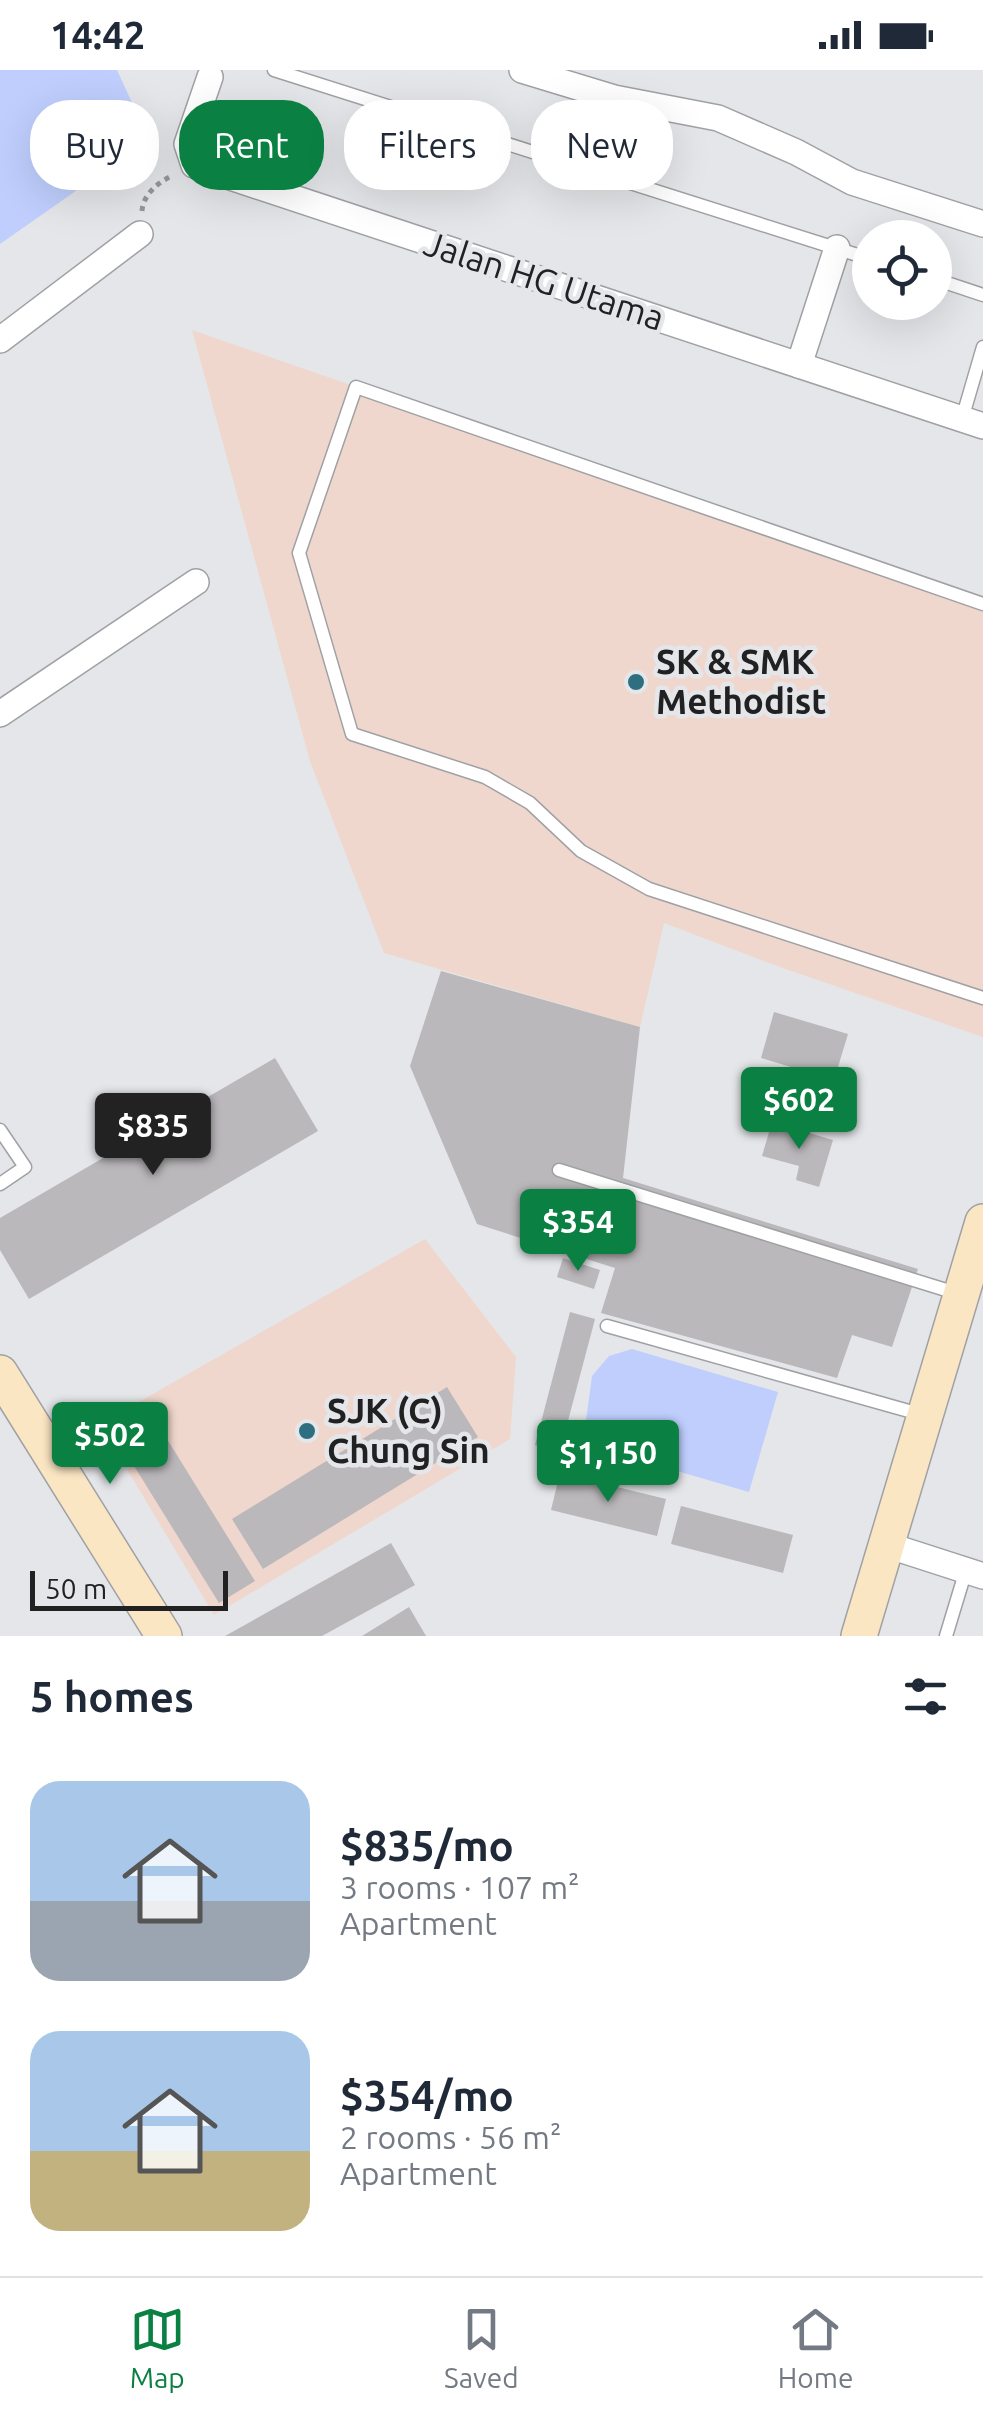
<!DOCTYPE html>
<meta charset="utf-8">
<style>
body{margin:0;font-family:Ubuntu,sans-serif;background:#f2f2f3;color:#1f2937;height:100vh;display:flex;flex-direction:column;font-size:38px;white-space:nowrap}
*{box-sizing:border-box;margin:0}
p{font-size:32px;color:#747a83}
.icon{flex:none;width:55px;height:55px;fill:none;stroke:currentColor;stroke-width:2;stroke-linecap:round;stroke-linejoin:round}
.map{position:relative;height:1566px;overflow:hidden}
.panel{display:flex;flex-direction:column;background:#fff;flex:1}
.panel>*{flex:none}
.top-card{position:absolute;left:30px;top:30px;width:925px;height:90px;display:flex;gap:20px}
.controls{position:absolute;left:852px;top:150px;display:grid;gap:20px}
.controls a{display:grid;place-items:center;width:100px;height:100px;border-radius:50%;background:#fff;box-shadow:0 10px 40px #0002;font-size:50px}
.scale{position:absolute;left:30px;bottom:25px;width:198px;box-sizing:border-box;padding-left:10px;border:5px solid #212122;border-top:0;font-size:28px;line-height:35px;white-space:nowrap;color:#212122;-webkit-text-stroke:8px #e5e6e9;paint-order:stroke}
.price{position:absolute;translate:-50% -85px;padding:0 22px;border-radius:10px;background:#0b8043;color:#fff;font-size:32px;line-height:65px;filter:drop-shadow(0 2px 5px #0008)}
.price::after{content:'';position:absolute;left:50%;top:60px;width:30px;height:22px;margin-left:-15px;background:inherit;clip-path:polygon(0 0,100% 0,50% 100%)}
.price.active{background:#222;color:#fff}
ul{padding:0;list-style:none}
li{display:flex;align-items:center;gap:30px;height:250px;padding:0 30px}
li span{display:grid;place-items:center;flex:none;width:280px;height:200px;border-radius:30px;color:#555}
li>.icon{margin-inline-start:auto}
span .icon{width:120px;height:120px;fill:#fffc;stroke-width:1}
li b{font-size:42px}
h2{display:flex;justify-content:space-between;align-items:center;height:120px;padding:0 30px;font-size:42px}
.tag{padding:0 35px;border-radius:40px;background:#fff;box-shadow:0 10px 40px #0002;font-size:35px;line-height:90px}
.tag.active{background:#0b8043;color:#fff}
.status{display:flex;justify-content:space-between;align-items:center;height:70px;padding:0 50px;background:#fff;direction:ltr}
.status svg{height:28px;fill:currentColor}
.menu{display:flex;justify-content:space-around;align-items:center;height:140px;border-top:2px solid #e0e1e3;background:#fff;font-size:28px;color:#747a83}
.menu a{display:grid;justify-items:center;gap:5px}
.menu .active{color:#0b8043}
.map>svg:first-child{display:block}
.education{fill:#efd7cd}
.green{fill:#bfcefd}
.building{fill:#bab8ba}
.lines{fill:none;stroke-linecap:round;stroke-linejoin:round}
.lane-casing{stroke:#a0a1a4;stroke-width:15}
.street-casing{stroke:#a0a1a4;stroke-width:28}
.secondary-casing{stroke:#a0a1a4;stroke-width:38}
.path{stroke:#959698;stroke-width:5;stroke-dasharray:5 5;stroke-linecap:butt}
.lane{stroke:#fff;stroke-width:12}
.street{stroke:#fff;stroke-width:25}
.secondary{stroke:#fbe6c3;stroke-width:35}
.poi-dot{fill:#2d6f81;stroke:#e5e6e9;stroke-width:4}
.labels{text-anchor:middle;stroke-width:9;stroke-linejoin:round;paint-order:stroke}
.street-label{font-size:35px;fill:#212122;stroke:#e5e6e9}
.poi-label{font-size:35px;font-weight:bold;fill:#212122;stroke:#e5e6e9;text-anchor:start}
</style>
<div class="status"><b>14:42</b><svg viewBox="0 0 49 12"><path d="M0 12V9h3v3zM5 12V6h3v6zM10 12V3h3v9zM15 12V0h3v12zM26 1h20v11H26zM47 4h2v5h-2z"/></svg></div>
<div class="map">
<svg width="983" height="1566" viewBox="0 0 983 1566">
<rect width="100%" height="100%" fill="#e5e6e9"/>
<!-- education -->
<g class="education">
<polygon points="192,260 983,534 983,967 780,897 664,853 640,957 384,883 310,691"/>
<polygon points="425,1169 516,1287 510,1369 214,1545 100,1354"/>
</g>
<!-- green -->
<g class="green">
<polygon points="0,0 117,0 139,48 137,78 0,174"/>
<polygon points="632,1279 778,1322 749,1422 595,1377 585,1358 592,1306 609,1286"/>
</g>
<!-- building -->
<g class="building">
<polygon points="441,901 640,957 623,1108 918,1199 892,1277 852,1265 837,1308 601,1243 615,1198 477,1154 410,996"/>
<polygon points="774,942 848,964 834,1010 761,988"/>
<polygon points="275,988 318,1061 29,1229 0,1180 0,1148"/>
<polygon points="772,1052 833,1070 819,1117 796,1110 799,1096 762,1086"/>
<polygon points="563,1188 600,1200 594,1219 557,1207"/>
<polygon points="570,1242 595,1249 560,1381 535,1375"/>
<polygon points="447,1317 478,1367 263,1499 232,1449"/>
<polygon points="154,1348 255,1511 219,1533 118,1370"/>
<polygon points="560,1403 666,1429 657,1466 551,1440"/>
<polygon points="681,1436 793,1465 783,1503 671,1474"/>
<polygon points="391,1473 415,1515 322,1566 225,1566"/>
<polygon points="409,1537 426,1566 362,1566"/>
</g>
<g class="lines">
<!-- lane casing -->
<g class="lane-casing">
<g id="lane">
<polyline points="274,0 870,189"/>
<polyline points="935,209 983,225"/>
<polyline points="962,349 983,277"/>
<polyline points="983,534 356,317 299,483 352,664 485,707 530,733 581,781 649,819 983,928"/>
<polyline points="0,1060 25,1097 0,1114"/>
<polyline points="559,1100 959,1224"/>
<polyline points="607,1256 923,1345"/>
<polyline points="946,1566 966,1500"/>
</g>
</g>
<!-- street casing -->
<g class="street-casing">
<g id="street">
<polyline points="522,0 614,28 718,48 796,82 852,112 983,154"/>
<polyline points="210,7 187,74 194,95 983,356"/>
<polyline points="0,270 140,164"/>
<polyline points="799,295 837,178"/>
<polyline points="0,644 196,512"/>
<polyline points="887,1475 983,1506"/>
</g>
</g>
<!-- secondary casing -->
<g class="secondary-casing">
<g id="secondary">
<polyline points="0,1303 164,1566"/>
<polyline points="859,1566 983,1152"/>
</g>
</g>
<!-- path -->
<path class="path" d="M 142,141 C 143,125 158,112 172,106"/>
<!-- lane -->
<use href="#lane" class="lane"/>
<!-- street -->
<use href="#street" class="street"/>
<!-- secondary -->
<use href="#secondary" class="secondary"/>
</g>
<!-- markers -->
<g class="poi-dot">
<circle cx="636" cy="612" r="10"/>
<circle cx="307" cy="1361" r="10"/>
</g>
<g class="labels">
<!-- street labels -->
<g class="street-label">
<text transform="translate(544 211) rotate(18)" y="12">Jalan HG Utama</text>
</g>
<!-- poi labels -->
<g class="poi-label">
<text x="656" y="604">SK &amp; SMK<tspan x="656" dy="40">Methodist</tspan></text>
<text x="327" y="1353">SJK (C)<tspan x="327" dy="40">Chung Sin</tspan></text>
</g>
</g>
</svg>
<div class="controls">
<a><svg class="icon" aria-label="locate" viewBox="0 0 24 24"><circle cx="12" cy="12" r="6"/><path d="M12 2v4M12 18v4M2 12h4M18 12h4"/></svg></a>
</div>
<div class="scale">50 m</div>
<b class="price" style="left:799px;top:1082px">$602</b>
<b class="price active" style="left:153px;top:1108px">$835</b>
<b class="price" style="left:578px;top:1204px">$354</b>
<b class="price" style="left:110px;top:1417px">$502</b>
<b class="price" style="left:608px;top:1435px">$1,150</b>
<div class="top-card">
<a class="tag">Buy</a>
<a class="tag active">Rent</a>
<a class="tag">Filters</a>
<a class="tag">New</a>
</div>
</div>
<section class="panel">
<h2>5 homes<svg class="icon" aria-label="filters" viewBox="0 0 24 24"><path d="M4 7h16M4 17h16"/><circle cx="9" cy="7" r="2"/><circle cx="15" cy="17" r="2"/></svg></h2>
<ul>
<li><span style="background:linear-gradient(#a9c7e8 60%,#9aa5b1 0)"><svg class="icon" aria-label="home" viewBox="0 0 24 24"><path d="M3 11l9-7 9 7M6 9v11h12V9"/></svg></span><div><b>$835/mo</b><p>3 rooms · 107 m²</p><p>Apartment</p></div></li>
<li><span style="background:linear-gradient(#a9c7e8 60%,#c2b280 0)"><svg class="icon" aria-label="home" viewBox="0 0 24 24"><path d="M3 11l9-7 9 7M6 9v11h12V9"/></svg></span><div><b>$354/mo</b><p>2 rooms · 56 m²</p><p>Apartment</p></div></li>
</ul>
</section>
<nav class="menu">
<a class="active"><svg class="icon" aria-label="map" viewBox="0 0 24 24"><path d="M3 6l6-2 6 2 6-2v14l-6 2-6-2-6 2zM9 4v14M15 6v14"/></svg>Map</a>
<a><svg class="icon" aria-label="saved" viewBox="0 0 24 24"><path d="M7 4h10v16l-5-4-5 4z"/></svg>Saved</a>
<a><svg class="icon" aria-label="home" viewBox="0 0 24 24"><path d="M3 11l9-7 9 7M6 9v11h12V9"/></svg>Home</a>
</nav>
